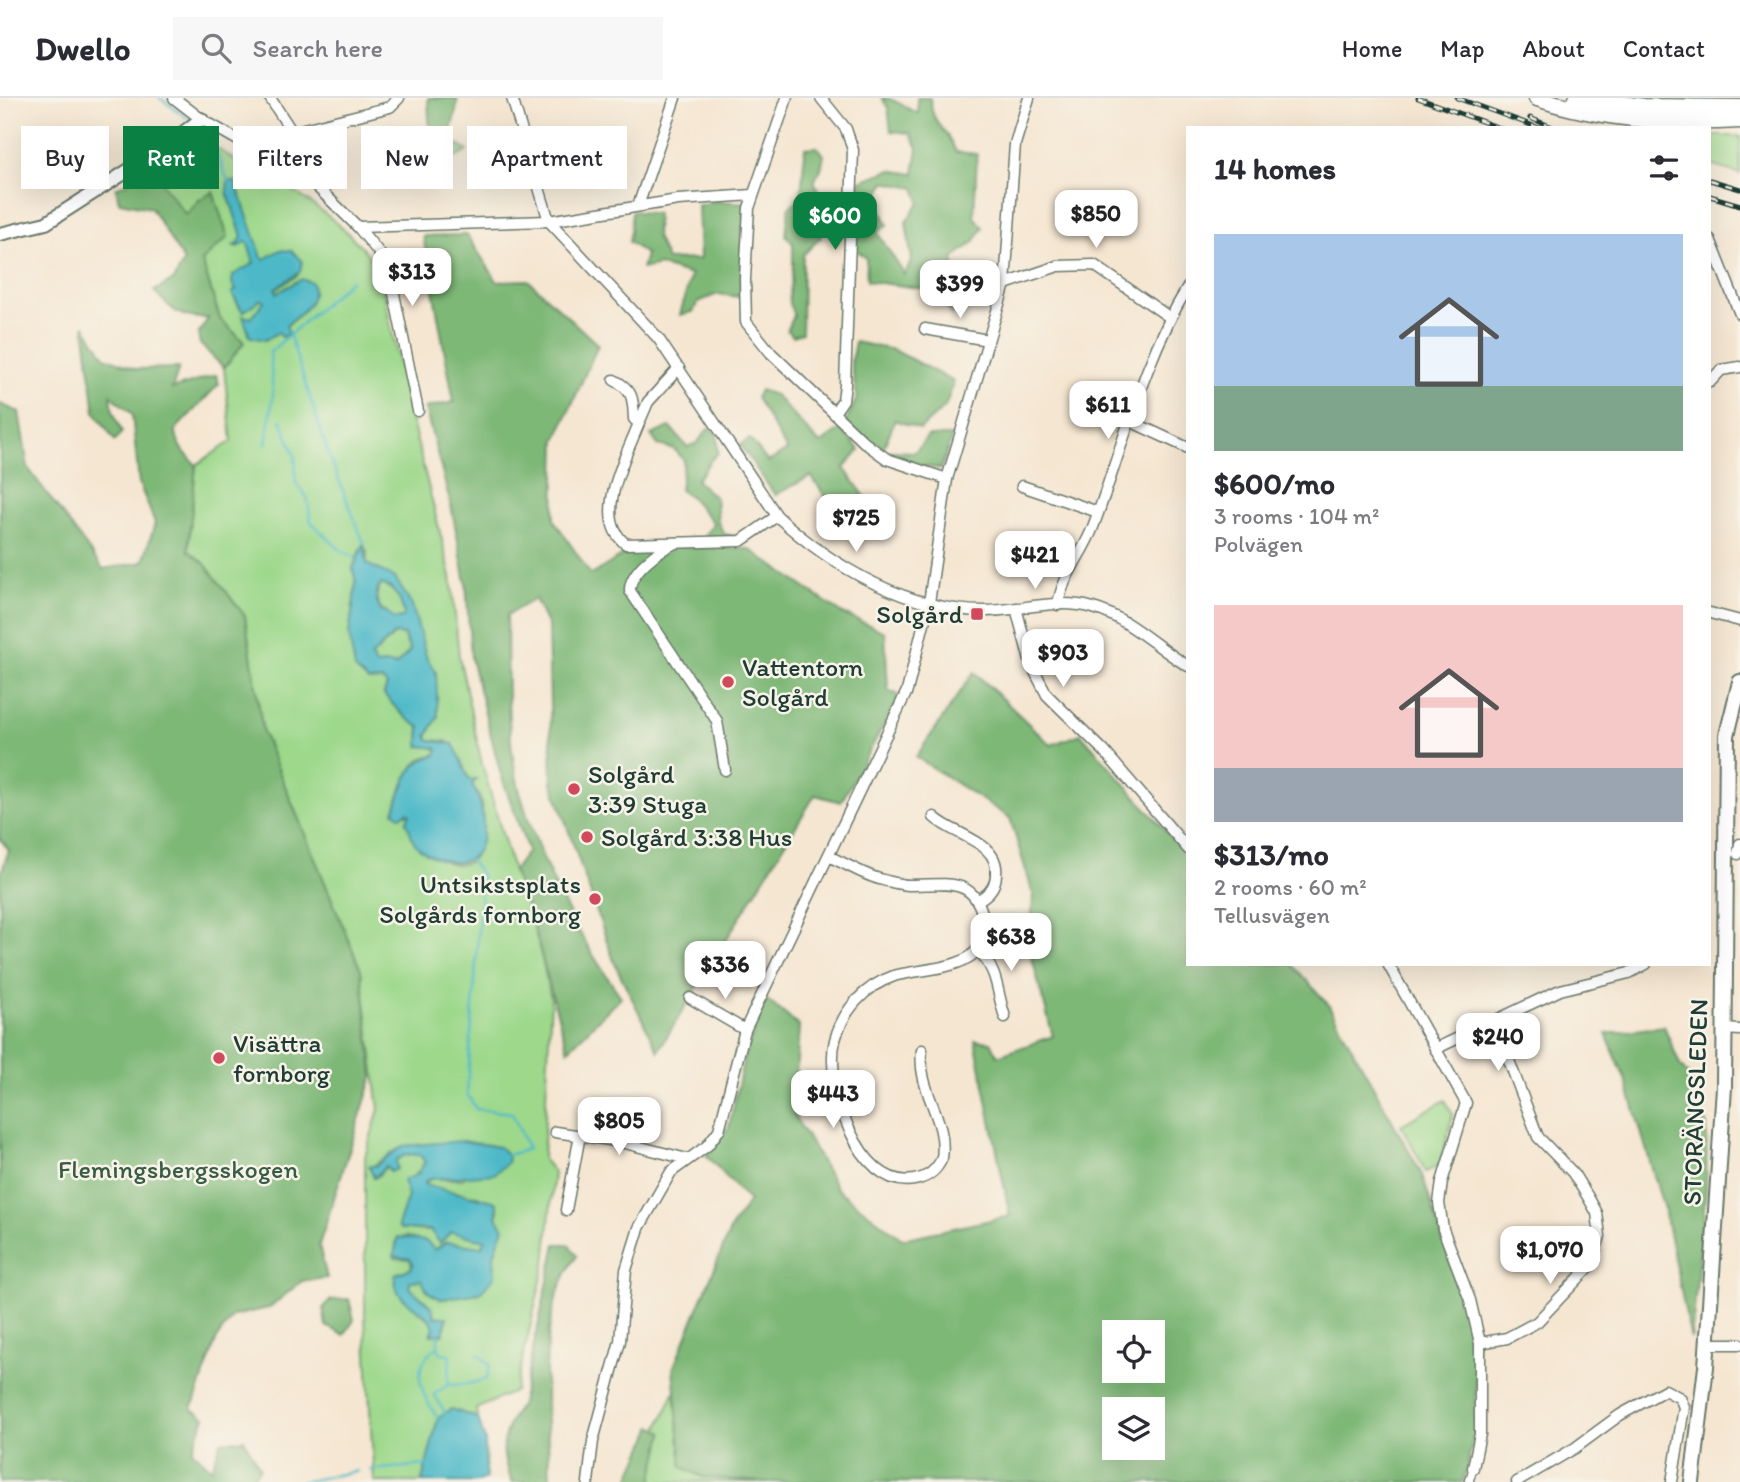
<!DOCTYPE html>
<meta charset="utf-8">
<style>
body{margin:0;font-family:Itim,sans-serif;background:#f7f7f7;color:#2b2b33;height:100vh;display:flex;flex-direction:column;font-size:26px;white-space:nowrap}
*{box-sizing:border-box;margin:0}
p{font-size:23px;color:#7c7c81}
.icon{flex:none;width:38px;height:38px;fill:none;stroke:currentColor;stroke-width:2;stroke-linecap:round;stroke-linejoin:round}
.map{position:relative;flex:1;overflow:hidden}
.drawer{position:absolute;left:1186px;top:28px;width:525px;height:840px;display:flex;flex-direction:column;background:#fff;border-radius:0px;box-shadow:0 7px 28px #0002}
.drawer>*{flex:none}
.guide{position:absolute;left:21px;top:28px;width:665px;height:63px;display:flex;gap:14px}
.fabs{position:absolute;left:1102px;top:1222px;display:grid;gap:14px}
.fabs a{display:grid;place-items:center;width:63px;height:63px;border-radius:0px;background:#fff;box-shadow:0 7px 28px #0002;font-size:35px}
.price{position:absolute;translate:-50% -60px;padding:0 16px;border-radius:14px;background:#fff;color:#222;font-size:23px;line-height:46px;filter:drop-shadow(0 2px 4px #0008)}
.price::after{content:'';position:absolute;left:50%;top:42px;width:21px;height:16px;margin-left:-10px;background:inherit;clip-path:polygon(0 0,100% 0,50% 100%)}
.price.on{background:#0b8043;color:#fff}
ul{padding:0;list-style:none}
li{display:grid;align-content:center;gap:14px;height:371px;padding:0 28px}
li span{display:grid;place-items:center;height:217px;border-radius:0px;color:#555}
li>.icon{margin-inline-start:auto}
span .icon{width:126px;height:126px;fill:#fffc;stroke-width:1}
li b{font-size:30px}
h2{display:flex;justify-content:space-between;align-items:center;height:84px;padding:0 28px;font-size:30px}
.chip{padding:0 24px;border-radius:0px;background:#fff;box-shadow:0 7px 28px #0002;font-size:24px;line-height:63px}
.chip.on{background:#0b8043;color:#fff}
header{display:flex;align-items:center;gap:42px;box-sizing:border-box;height:98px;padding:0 35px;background:#fff;border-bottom:2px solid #e1e1e2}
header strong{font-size:33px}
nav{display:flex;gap:38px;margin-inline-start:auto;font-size:24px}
.search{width:490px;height:63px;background:#f7f7f7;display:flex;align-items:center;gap:18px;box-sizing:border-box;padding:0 24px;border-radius:0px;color:#7c7c81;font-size:26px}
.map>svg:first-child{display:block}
.green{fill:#9dd88b;stroke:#5e8a60;stroke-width:2;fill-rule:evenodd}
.forest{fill:#7eb877;stroke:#4e7a56;stroke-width:2;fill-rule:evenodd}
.water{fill:#4db9c8;stroke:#367b7e;stroke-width:2;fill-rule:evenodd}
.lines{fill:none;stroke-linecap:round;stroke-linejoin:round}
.stream{stroke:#4db9c8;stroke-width:2.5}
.pedestrian-casing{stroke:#6a786b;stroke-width:10}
.minor-casing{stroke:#6a786b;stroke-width:13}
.tertiary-casing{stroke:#6a786b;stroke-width:16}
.secondary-casing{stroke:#6a786b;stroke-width:18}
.primary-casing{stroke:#6a786b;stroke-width:19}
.pedestrian{stroke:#fff;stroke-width:7}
.minor{stroke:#fff;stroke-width:10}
.tertiary{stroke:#fff;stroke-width:12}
.secondary{stroke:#fff;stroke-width:14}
.primary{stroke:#fff;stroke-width:16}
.rail-casing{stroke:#1f3d34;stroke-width:5}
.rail{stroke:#f7f3e8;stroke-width:2.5;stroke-dasharray:8;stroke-linecap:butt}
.poi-dot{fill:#d1495b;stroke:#f7f3e8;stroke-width:2.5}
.labels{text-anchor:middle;stroke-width:5;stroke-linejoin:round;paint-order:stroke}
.poi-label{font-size:26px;fill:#1f3d34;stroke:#f7f3e8;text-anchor:start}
.street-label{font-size:26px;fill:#1f3d34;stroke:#f7f3e8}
.park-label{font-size:26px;fill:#385c45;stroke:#f7f3e8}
</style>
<header>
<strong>Dwello</strong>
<div class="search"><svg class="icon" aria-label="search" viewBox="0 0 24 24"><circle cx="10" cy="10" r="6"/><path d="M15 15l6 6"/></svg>Search here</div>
<nav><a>Home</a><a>Map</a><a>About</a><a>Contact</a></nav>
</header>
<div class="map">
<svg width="1740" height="1384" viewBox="0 0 1740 1384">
<rect width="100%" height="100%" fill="#f7f3e8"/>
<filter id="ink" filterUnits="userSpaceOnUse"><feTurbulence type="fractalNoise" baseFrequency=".0143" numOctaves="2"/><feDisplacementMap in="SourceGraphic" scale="14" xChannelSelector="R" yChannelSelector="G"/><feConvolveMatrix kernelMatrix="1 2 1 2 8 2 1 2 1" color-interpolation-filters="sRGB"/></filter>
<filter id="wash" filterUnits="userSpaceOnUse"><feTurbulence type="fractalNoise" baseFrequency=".00686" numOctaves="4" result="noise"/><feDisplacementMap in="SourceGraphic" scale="28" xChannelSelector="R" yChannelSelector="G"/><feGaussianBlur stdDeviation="1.57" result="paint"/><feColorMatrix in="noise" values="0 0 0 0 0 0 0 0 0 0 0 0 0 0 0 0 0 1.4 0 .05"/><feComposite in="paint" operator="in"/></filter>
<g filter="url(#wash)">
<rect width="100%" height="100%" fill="#f5e6d1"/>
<!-- green -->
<g class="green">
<path d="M 197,37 L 233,61 L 255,84 L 276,81 C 314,107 355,133 379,173 L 409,312 L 451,478 L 459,558 L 482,666 L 513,773 L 531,814 L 551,901 L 543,1061 L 554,1074 L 545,1166 L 515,1293 L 476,1311 L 478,1320 L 451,1311 L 438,1320 L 422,1384 L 374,1384 L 365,1220 L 365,1059 L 379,1011 L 361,872 L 263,635 L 245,518 L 204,465 L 188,452 L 196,367 L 232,343 L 224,270 L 244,244 L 220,221 L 202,163 L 199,102 L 186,117 L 152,72 ZM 237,88 L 261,159 L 264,162 L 280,152 L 298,177 L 275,192 L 277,195 L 297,183 L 307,182 L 314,194 L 302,215 L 286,228 L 282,238 L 279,233 L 265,242 L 254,237 L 249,222 L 265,203 L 261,201 L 240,211 L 232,195 L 236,192 L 234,186 L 241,173 L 254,165 L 247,142 L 233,148 L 238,147 L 242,138 L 227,94 L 229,89 ZM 360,451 L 367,452 L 367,467 L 395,480 L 427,561 L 435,574 L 437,613 L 427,638 L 429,642 L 447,643 L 470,682 L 475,681 L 472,687 C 475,691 479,696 480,701 C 485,713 481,756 470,763 C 447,778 416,741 406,724 L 410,717 L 394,714 C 401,695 404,671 424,660 C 431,656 433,660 439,653 L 419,643 L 420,628 C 405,621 394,608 384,596 L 387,587 L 382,582 L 368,583 L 360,574 L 349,537 L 356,486 L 353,470 ZM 464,1044 L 490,1047 L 463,1081 L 431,1081 L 424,1085 L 459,1097 L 478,1098 L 498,1110 L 497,1149 L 480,1195 L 446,1198 L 429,1195 L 421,1182 L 410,1183 L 409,1189 L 432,1209 L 434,1218 L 447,1220 L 445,1231 L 431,1235 L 434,1230 L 432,1224 L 403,1200 L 394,1185 L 397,1175 L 412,1170 L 410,1161 L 395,1160 L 396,1142 L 407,1138 L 434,1152 L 446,1144 L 480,1149 L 485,1142 C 463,1128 424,1138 398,1128 L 415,1078 L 425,1064 L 420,1057 C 400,1054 388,1066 377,1079 L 374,1080 L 370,1070 L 403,1048 Z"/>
<polygon points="1710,38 1740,38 1740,76 1710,67"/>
<path d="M 382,486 C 396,492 400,501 405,515 L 403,520 L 394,521 C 379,511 370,502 382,486 Z"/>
<polygon points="395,536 403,537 410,553 395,568 390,566 376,567 371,559"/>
<polygon points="1445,1002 1453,1016 1440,1067 1426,1074 1401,1027"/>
<polygon points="675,1292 682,1369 703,1379 760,1384 652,1384 663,1335 658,1331"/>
</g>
<!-- forest -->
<g class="forest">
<path d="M 428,0 L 457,0 C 459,15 449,26 451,42 L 468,53 L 445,66 L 431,59 Z"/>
<path d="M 882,0 C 896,0 905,11 918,15 L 917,0 L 930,0 C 932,29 947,29 956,54 L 977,56 L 974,119 L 983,129 L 974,144 L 953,160 L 958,187 L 952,217 L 933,192 L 867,183 L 866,160 L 853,149 L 858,84 L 890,72 L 914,76 L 918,50 L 910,35 L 891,33 L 888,10 ZM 884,84 L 915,90 L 920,104 L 906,124 L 912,163 L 904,176 L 877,134 L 888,127 L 877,105 Z"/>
<polygon points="817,49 824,57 821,71 814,83 822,99 814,123 821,139 803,157 802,235 793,238 787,232 794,218 789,204 793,168 793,146 786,137 789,109 801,100 805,50"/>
<path d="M 152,72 L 186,117 L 199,102 L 213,94 L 228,139 L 202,163 L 220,221 L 244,244 L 224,270 L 200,246 L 198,237 L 208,220 C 180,221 173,213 154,193 L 174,182 L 184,163 L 151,110 L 119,104 L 116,90 Z"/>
<polygon points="716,103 747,105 742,131 741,199 718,196 698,204 693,214 680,217 691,177 659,167 642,171 646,156 629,144 632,113 657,116 656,139 667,162 700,161 698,107"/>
<path d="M 467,137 L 497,183 L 528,182 L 598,247 L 556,342 L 554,422 L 591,477 L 631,452 L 679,448 L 749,451 L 843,516 L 885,534 L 888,592 L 900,598 L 841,704 L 815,697 L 658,953 L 615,866 L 552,685 L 548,528 L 535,501 L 507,517 C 508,577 505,640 521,698 C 541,768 579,841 621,899 L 568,952 C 549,893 538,830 513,773 L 528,753 L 501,677 L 471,560 L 466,484 L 451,407 L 425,310 L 454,304 L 423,138 Z"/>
<polygon points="84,227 105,259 136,271 179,270 172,291 216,277 219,286 175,332 180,349 196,367 188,452 204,465 245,518 263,635 361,872 373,978 319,1147 327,1180 302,1183 269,1210 233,1218 217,1240 192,1311 205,1319 192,1352 212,1371 221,1344 244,1341 260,1370 250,1384 0,1384 0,778 9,752 0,741 0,306 19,314 28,370 103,471 143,464 155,425 139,385 132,316 111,297 113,313 122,334 115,343 95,314"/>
<polygon points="855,244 894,252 954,284 945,309 920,331 895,322 883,351 845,325 857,300 851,264"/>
<polygon points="760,292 775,297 820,346 841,331 860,352 844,370 866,400 866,420 829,404 811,378 775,397 740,347 750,341 768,364 787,352 756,300"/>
<path d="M 670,329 L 687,349 L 697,345 L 709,330 L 717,336 L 718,355 C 708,363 705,373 696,382 L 716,400 L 718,424 L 724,436 L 738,439 L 718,440 L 705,437 L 714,426 L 691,399 L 680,392 L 684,362 L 674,351 L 658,347 L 651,337 Z"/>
<polygon points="928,338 952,338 941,371 889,362 889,353 915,354"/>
<path d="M 974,574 L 1051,647 L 1081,636 L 1188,758 L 1188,866 L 1292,866 L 1328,906 L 1422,1077 L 1476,1246 L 1475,1335 L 1463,1384 L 760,1384 L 703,1379 L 682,1369 L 673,1271 L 731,1130 L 749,1103 L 706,1057 L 729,1029 L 744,960 L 766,901 L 799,928 L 794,1017 L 838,1092 L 902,1141 L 1010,1118 L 975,942 L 991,944 L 998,958 L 1053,938 L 1030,853 L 1033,796 L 1010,720 L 916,659 ZM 1115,1234 L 1153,1234 L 1153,1272 L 1115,1272 ZM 1115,1311 L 1153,1311 L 1153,1349 L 1115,1349 Z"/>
<polygon points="1664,928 1680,967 1692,982 1707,1027 1706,1091 1691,1241 1664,1111 1626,983 1606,936"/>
<path d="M 556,1146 L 569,1146 L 577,1158 C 533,1216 548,1315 550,1384 L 512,1384 C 498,1353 501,1334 521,1306 Z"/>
<polygon points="349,1201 354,1222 344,1237 326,1228 323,1210 331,1202"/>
<polygon points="653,1328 663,1335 652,1384 628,1384"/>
</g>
<!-- water -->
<g class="water">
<path d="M 228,83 L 235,83 L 262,159 L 264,161 L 280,152 L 292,153 L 302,163 L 300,174 L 275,190 L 277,195 L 302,181 L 312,185 C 317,208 300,214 286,228 L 289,235 L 282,239 L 279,234 L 265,242 L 250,239 L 243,218 L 251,220 L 264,203 L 261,201 L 243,214 L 232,195 L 236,192 L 232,185 L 233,177 L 254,165 L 247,143 L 238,149 L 233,147 L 238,147 L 242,138 L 227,93 Z"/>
<path d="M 364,445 L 367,466 L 395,480 L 412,507 L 427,561 L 436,574 L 438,619 L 427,638 L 429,642 L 453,646 C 460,656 465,677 470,682 L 476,681 L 472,687 C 491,718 490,781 437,760 C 429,757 418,752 414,744 C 411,738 410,731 406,724 L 410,716 L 407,714 L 401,719 L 394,714 C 403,692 406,662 435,658 L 438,653 L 437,650 L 419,648 L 420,629 C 405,621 394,608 384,596 L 387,587 L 382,582 L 368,583 L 355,571 L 349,537 L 356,486 L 353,470 ZM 382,486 L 391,490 L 399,500 L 404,515 L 403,520 L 394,521 L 386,513 L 381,514 C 377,504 372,494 382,486 ZM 394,536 L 404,537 L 410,553 L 395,568 L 391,566 L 376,567 L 371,559 Z"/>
<path d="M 463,1043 L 499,1049 L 508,1057 L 507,1065 L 494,1076 L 431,1081 L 425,1083 L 425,1087 L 493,1103 L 497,1105 L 497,1119 L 504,1130 L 494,1156 L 495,1178 L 480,1195 L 441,1201 L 429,1195 L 421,1182 L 410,1183 L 409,1189 L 432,1209 L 434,1219 L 447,1219 L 443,1236 L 431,1237 L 434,1230 L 432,1224 C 420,1209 392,1203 395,1177 L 412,1170 L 413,1165 L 410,1161 L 394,1158 L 398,1139 L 426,1143 L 435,1152 L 446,1144 L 481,1149 L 485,1142 L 451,1134 L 440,1145 L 430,1132 L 400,1131 L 398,1128 L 408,1098 L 403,1082 L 417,1077 L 425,1064 L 420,1057 L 407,1056 L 396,1062 L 397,1071 L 391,1074 L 386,1068 L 374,1080 L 369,1068 L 375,1068 L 403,1048 Z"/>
<polygon points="451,1311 478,1320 485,1343 486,1380 476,1384 422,1384 438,1320"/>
</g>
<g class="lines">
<!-- stream -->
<g class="stream">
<polyline points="160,0 191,23"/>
<polyline points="199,30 210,39 228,83"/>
<polyline points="289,235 328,355 364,445"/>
<polyline points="281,322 295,357 296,385 307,399 311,424 339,451 355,460"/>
<polyline points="266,346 273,298 270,254 351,182"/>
<polyline points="471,763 482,778 467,996 476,1011 512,1015 528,1051 508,1057"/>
<polyline points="438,1249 441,1255 449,1256 450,1260 448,1287 434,1296 445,1315"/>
<polyline points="448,1287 468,1286 487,1281 490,1267 478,1256"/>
<path d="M 438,1320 C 421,1297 408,1267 438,1249 L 438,1237"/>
<polyline points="370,1372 427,1367"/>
<polyline points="301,1384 357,1373"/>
</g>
</g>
</g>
<g filter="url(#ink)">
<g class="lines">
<!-- pedestrian casing -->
<g class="pedestrian-casing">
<polyline id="pedestrian" points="1469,1384 1473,1370"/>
</g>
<!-- minor casing -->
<g class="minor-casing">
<g id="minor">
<polyline points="174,0 201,21 313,85 358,129 380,156 391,181 418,313"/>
<polyline points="270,0 292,34"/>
<path d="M 512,0 L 549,123 L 658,240 L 777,418 C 832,469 910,514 987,513 C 1022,512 1059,500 1093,510 C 1129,520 1157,550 1188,568"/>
<polyline points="787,0 749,110 745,181 746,224 771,255 865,345 887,361 947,381"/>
<polyline points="821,0 846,31 853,52 845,287 843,302 834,315"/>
<polyline points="256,50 292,34 390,9 399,0"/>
<polyline points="638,108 675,0"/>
<polyline points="358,129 549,123 678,102 753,97"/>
<polyline points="1710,141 1740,216"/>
<polyline points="1005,186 1058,168 1094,167 1169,219"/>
<polyline points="925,231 988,242"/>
<path d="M 614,282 C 634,292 633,302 634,321 L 639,325 L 648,304 L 679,270"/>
<polyline points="1710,284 1721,272 1740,269"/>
<polyline points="1130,323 1188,350"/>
<path d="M 639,325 C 627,357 591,420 626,446 L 741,443 L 777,418"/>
<polyline points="1022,388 1098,414"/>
<path d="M 676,445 C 660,451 629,473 630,493 L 717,623 L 725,672"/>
<path d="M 1058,507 C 1062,478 1083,456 1093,429 C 1123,349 1143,262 1188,189"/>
<polyline points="1016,510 1031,566 1047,597 1104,653 1188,751"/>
<polyline points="1710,515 1740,523"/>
<path d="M 934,719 C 954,738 1000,743 996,777 C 995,791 987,797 977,803"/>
<polyline points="1738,756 1740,746"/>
<path d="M 830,759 C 847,766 865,778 883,782 C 892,784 901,787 909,787 C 940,788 974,776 983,819 C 994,875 927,868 894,878 C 865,888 843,912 835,942 C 824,984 858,1092 914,1082 C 927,1080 937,1072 942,1060 C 948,1020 917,994 922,952"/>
<path d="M 978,851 C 1000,878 995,888 1005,919"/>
<polyline points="1388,866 1466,1005 1442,1084 1439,1105 1443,1131 1470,1202 1480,1245 1480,1336 1473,1370"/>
<polyline points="690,900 745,932"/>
<polyline points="1723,931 1740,932"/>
<polyline points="1435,951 1560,892 1629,875 1646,866"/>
<polyline points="555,1034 617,1043 687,1061"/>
<polyline points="566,1112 580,1037"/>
<polyline points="1480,1245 1507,1240 1537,1224 1591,1167 1600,1138 1597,1115 1588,1099 1573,1075 1538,1039 1494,923"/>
<polyline points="1708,1246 1740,1246"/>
<polyline points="588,1384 593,1343 620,1243 626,1172 639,1130 671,1074 707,1048 719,1032 745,932 907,593 929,505 947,381 1005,186 1015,46 1029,0"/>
<polyline points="1517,1384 1575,1350 1620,1317 1665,1292 1680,1300 1684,1309 1672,1384"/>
</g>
</g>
<!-- tertiary casing -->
<g class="tertiary-casing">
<polyline id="tertiary" points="0,136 46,125 162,51 201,21"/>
</g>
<!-- secondary casing -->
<g class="secondary-casing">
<polyline id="secondary" points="1692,1384 1706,1269 1724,989 1727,637 1740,584"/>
</g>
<!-- primary casing -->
<g class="primary-casing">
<g id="primary">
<path d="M 1537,0 C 1603,22 1671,26 1740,22"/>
<polyline points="1577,0 1644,9 1740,10"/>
</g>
</g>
<!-- pedestrian -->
<use href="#pedestrian" class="pedestrian"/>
<!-- minor -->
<use href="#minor" class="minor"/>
<!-- tertiary -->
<use href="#tertiary" class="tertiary"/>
<!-- secondary -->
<use href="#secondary" class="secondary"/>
<!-- primary -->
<use href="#primary" class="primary"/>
<!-- rail casing -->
<g class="rail-casing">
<g id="rail">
<polyline points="1418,0 1500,30"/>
<polyline points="1457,0 1539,30"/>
<polyline points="1530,20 1555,30"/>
<polyline points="1710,82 1740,91"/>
<polyline points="1710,98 1740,107"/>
</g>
</g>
<!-- rail -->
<use href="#rail" class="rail"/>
</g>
</g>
<!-- markers -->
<g class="poi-dot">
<rect x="970" y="509" width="14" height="14" rx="3.5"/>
<circle cx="728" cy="584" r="7"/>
<circle cx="574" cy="691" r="7"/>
<circle cx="587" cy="739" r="7"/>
<circle cx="595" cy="801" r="7"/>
<circle cx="219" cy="960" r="7"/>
</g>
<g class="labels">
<!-- poi labels -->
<g class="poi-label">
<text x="963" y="525" text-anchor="end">Solgård</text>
<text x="742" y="578">Vattentorn<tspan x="742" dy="30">Solgård</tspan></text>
<text x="588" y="685">Solgård<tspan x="588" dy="30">3:39 Stuga</tspan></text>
<text x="601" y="748">Solgård 3:38 Hus</text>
<text x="581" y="795" text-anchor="end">Untsikstsplats<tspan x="581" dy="30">Solgårds fornborg</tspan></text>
<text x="233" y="954">Visättra<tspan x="233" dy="30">fornborg</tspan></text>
</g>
<!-- street labels -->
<g class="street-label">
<text transform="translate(1695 1004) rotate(-88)" y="9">STORÄNGSLEDEN</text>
</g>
<!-- park labels -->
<g class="park-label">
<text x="178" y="1080">Flemingsbergsskogen</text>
</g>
</g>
</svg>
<div class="fabs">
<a><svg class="icon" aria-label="locate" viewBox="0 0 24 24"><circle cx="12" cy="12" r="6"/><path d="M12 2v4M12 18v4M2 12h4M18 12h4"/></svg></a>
<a><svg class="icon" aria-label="layers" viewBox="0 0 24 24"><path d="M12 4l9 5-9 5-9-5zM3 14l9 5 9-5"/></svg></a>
</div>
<b class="price" style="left:1096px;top:152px">$850</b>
<b class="price on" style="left:835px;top:154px">$600</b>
<b class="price" style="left:412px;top:210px">$313</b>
<b class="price" style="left:960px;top:222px">$399</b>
<b class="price" style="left:1108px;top:343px">$611</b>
<b class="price" style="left:856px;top:456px">$725</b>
<b class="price" style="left:1035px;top:493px">$421</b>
<b class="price" style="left:1063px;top:591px">$903</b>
<b class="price" style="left:1011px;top:875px">$638</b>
<b class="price" style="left:725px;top:903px">$336</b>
<b class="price" style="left:1498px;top:975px">$240</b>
<b class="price" style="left:833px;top:1032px">$443</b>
<b class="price" style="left:619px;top:1059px">$805</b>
<b class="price" style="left:1550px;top:1188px">$1,070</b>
<div class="guide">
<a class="chip">Buy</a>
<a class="chip on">Rent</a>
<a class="chip">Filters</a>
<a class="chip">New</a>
<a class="chip">Apartment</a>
</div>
<section class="drawer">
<h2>14 homes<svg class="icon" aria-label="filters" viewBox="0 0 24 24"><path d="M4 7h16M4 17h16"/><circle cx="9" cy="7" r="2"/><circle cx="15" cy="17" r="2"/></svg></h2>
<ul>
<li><span style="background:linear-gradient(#a9c7e8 70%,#7fa58c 0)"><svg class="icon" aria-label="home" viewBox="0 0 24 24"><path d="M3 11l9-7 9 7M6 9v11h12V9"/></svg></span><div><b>$600/mo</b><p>3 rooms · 104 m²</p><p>Polvägen</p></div></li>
<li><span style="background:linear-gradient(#f6c9c9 75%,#9aa5b1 0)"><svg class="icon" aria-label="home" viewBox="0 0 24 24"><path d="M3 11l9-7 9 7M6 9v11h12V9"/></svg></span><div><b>$313/mo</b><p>2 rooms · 60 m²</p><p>Tellusvägen</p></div></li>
</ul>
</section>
</div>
